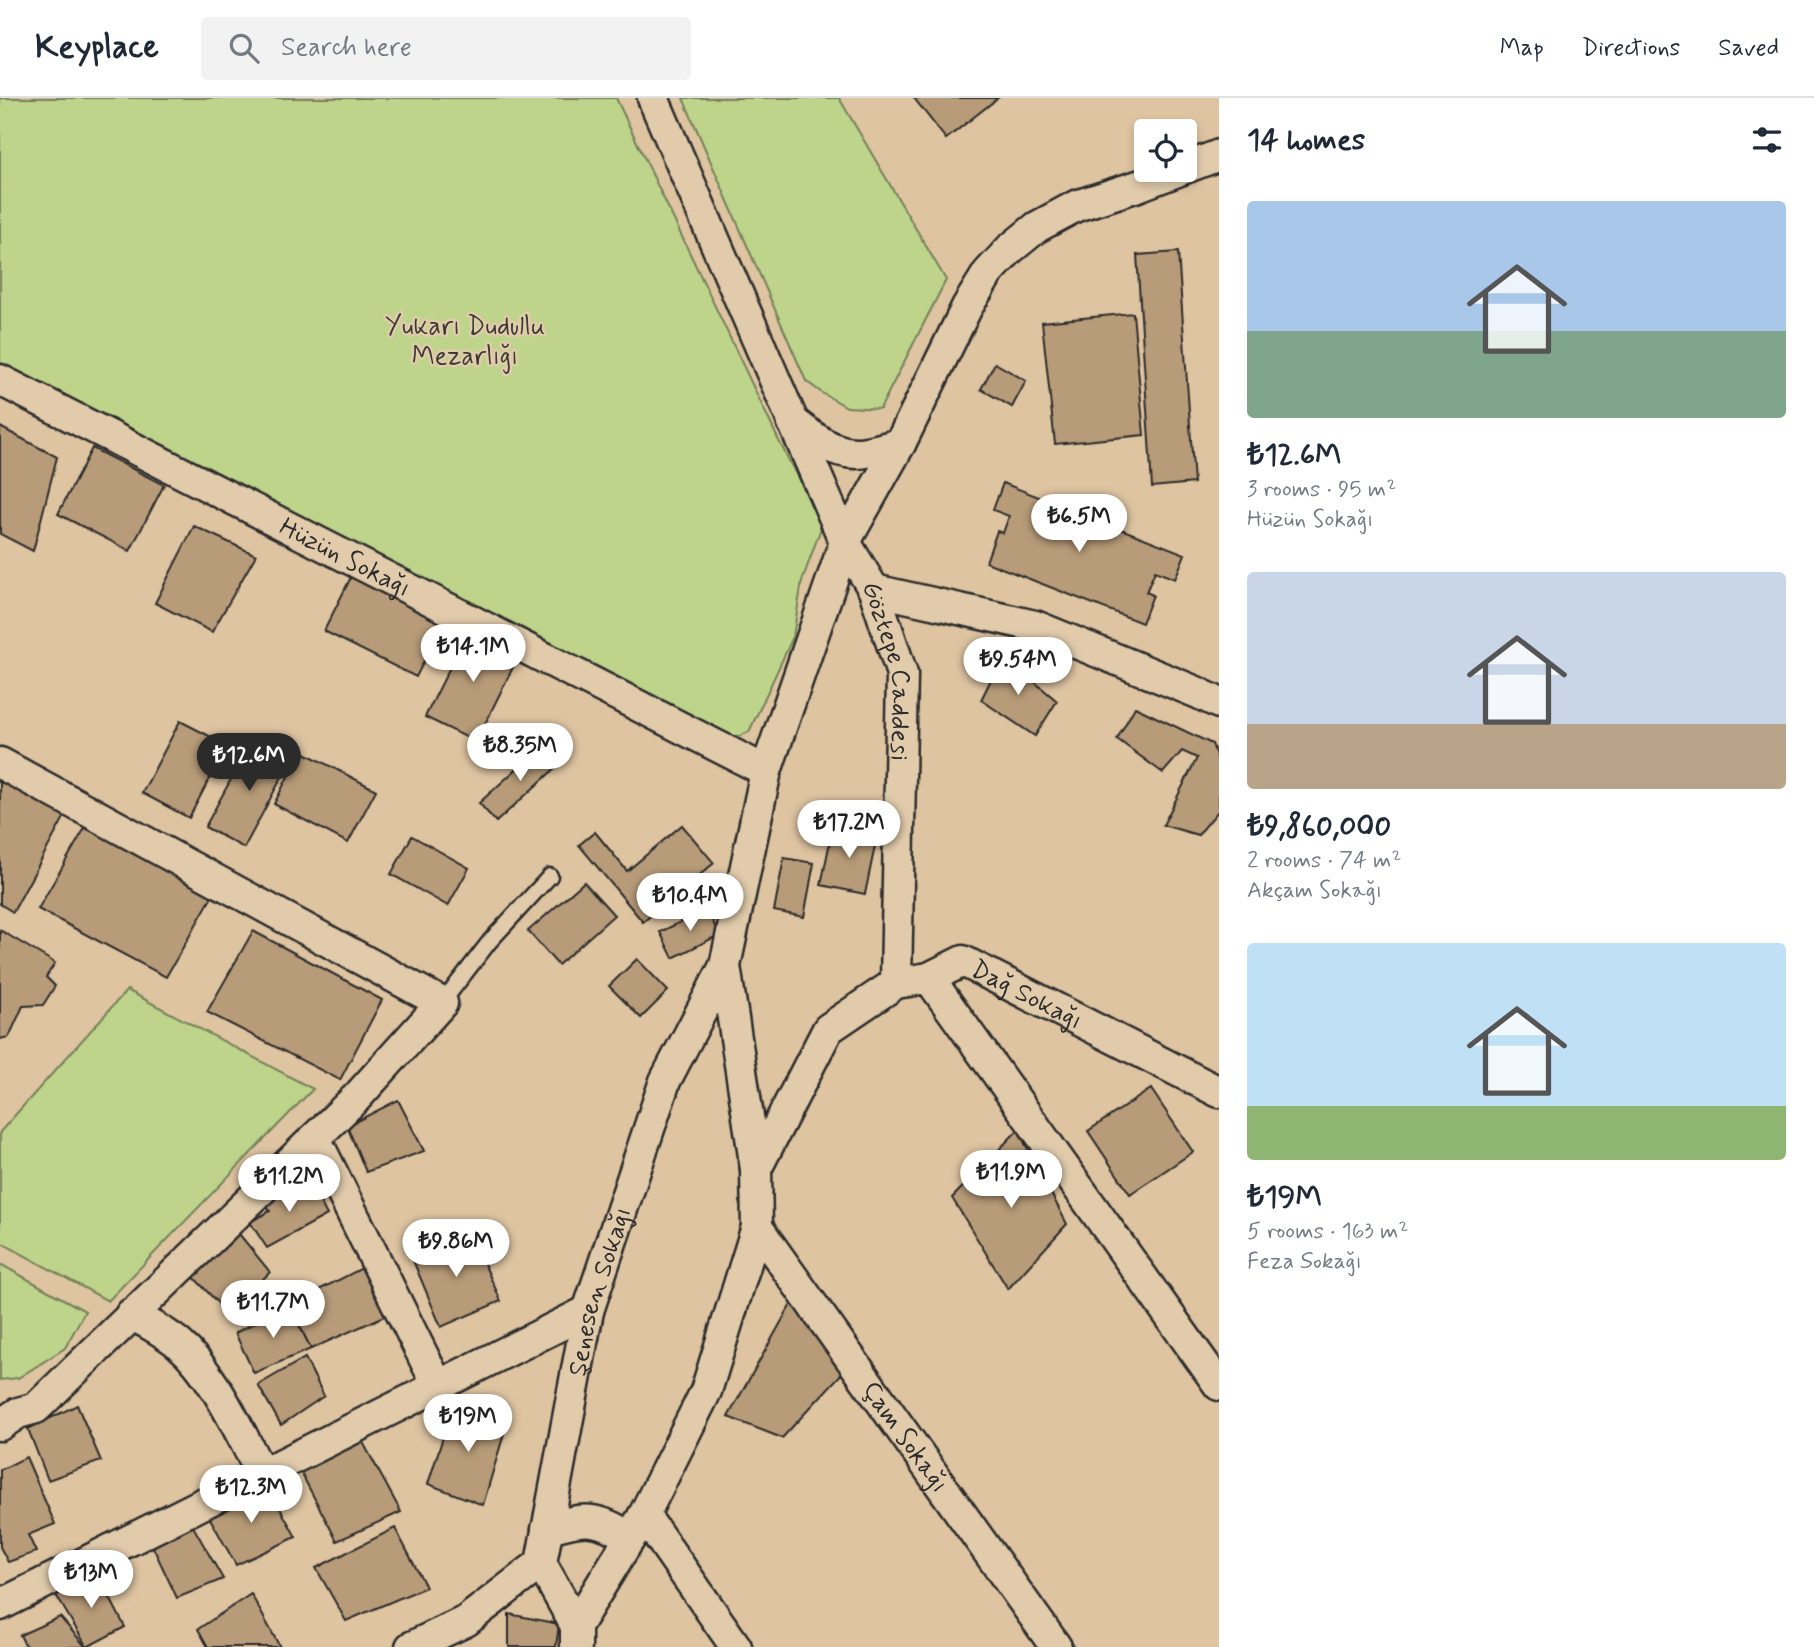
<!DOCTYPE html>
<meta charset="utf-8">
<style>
body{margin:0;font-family:Mynerve,sans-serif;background:#f2f2f3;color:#1f2937;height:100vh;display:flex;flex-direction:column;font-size:26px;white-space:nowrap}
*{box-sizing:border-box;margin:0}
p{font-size:23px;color:#747a83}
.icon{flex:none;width:38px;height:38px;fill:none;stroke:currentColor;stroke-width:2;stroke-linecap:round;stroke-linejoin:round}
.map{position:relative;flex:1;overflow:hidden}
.panel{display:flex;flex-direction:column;background:#fff;width:595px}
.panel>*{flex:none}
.buttons{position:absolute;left:1134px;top:21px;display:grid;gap:14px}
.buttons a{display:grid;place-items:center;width:63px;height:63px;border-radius:7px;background:#fff;box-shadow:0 4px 10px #0003;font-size:35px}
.price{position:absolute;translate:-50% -60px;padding:0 16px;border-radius:24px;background:#fff;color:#222;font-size:23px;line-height:46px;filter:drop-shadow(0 2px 4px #0008)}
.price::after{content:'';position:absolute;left:50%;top:42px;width:21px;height:16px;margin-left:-10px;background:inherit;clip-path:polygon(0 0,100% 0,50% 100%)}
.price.active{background:#2b2b2b;color:#fff}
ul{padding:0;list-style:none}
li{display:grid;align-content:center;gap:14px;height:371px;padding:0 28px}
li span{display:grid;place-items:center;height:217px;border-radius:7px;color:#555}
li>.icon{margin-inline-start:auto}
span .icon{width:126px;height:126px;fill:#fffc;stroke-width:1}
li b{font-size:30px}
h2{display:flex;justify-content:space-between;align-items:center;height:84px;padding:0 28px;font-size:30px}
header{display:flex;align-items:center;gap:42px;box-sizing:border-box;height:98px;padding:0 35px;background:#fff;border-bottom:2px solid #e0e1e3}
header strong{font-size:33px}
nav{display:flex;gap:38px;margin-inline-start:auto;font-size:24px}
.search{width:490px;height:63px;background:#f2f2f3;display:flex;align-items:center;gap:18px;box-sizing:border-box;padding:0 24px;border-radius:7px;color:#747a83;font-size:26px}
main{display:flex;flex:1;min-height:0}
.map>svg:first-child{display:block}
.green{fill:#bdd48a;stroke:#74805a;stroke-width:2}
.building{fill:#b89c79;stroke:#2b2b2b;stroke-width:2}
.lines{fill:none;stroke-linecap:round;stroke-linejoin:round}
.lane-casing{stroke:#2b2b2b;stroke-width:19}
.street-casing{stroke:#2b2b2b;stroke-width:35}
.lane{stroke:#e1cbab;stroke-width:14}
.street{stroke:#e1cbab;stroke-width:30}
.labels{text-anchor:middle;stroke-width:5;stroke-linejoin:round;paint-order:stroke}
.park-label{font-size:26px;fill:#3a3c34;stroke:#e1cbab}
.street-label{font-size:26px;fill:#2b2b2b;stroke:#e1cbab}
</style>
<header>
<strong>Keyplace</strong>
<div class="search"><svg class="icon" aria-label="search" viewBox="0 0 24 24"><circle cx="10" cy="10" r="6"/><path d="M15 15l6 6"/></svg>Search here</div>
<nav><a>Map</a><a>Directions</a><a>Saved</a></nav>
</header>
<main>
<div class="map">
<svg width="1219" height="1549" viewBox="0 0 1219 1549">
<rect width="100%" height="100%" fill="#dec4a1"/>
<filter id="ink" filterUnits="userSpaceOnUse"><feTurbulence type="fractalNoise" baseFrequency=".0143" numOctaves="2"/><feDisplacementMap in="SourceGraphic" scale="14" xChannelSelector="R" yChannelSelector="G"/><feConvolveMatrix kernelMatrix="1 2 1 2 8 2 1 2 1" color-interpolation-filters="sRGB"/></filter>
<g filter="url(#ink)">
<!-- green -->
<g class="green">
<polygon points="0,0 616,0 779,343 822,427 802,483 793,539 749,634 726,644 0,270"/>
<polygon points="683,0 839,0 946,182 880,311 847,309 822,295 806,283"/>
<polygon points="127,892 313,991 108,1203 0,1144 0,1034"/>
<polygon points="0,1166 85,1213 65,1250 18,1280 0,1282"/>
</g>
<!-- building -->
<g class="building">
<polygon points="914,0 998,0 946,41"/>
<polygon points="1178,154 1194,385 1152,389 1137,157"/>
<polygon points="1133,215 1144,337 1055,346 1042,224"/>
<polygon points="995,265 1026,283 1012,309 981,291"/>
<polygon points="0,329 57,359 33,453 0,436"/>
<polygon points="92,350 164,387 130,453 58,416"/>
<polygon points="1003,385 1185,456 1175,481 1155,473 1146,494 1153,497 1142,525 986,464 997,433 1003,435 1009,418 993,412"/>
<polygon points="194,428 256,457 212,534 155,505"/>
<polygon points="352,477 444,523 416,579 324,533"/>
<polygon points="471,527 521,553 476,644 425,619"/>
<polygon points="1003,557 1057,603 1035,638 981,602"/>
<polygon points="1135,609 1212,646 1219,665 1219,712 1198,737 1163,727 1197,660 1182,653 1163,675 1117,641"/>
<polygon points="180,623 227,647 189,720 142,695"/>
<polygon points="254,639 292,660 244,750 205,729"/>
<polygon points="544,646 561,665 496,724 479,705"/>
<polygon points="301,653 376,692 348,745 274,706"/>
<polygon points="0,680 66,716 13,814 0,806"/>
<polygon points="682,727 714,765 643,824 579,747 595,734 627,773"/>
<polygon points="86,728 213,797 166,879 38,811"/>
<polygon points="833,729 877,738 865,796 821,787"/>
<polygon points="412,738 469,770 448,808 391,776"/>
<polygon points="784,760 814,765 804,819 774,813"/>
<polygon points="584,784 614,817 558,867 528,833"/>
<polygon points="707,811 719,837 673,860 660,834"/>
<polygon points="0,832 55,865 46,879 55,888 43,907 23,908 9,939 0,941"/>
<polygon points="253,833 382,902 340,982 207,914"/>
<polygon points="637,861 668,893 641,920 609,888"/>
<polygon points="1151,991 1193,1054 1130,1096 1088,1033"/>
<polygon points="398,1002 424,1053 366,1074 347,1028"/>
<polygon points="1018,1032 1067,1126 1008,1191 952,1100"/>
<polygon points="308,1081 327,1117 267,1150 250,1124 270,1113 263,1104"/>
<polygon points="235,1131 270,1174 229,1217 189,1174"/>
<polygon points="469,1132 501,1203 441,1229 412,1160"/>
<polygon points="366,1168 387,1217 311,1251 289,1207"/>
<polygon points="794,1201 846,1271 782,1340 728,1319"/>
<polygon points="289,1207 311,1251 254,1275 235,1235"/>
<polygon points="305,1260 324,1298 281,1327 258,1287"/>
<polygon points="77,1307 101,1363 48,1382 28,1331"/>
<polygon points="453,1308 508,1322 483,1407 428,1386"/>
<polygon points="359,1337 401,1414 337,1443 299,1371"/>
<polygon points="26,1359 55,1426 28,1437 36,1454 8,1464 0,1449 0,1372"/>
<polygon points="267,1387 296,1439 236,1467 207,1415"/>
<polygon points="190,1423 223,1481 177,1500 151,1445"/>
<polygon points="395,1430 426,1489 346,1523 316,1470"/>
<polygon points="97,1475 125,1529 87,1549 56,1497"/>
<polygon points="251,1496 280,1549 208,1549 198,1531"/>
<polygon points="509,1516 559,1526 556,1549 509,1549"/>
<polygon points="60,1519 86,1549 26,1549 20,1537"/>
</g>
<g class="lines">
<!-- lane casing -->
<g class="lane-casing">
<polyline id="lane" points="442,905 490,843 550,778"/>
</g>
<!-- street casing -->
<g class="street-casing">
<g id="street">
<path id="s1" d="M 653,0 L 845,444 L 874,492 L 902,576 L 896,885"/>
<polyline points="1185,70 1219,57"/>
<path id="s2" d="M 0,282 L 766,673"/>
<path d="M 792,323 C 810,337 831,355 856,355 C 870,355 886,349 900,346"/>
<polyline points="874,492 1035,528 1196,594 1219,605"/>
<polyline points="0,665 442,905 358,998 36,1310 18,1315 0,1327"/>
<polyline points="929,880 1219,1287"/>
<polyline points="315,1040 438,1288"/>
<path id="s3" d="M 756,1071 L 828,931 L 896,885 L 929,880 L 963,863 L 1219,994"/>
<path id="s4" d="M 757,1129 L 1056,1549"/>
<path d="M 131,1216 C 148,1225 163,1233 178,1245 C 215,1276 239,1334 262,1376"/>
<polyline points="644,1417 736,1549"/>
<path d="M 547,1431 C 583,1419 598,1418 630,1440"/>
<polyline points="0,1507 588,1213"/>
<path id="s5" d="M 576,1528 L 541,1465 L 588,1213 L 665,983 L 725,868"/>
<polyline points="411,1549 466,1523 541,1465"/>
<polyline points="576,1549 576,1528 644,1417 706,1293 757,1129 756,1071 725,868 766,673 845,444 900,346 967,209 988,175 1010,151 1037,129 1076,108 1138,88 1180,72"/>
</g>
</g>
<!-- lane -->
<use href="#lane" class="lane"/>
<!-- street -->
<use href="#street" class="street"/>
</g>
</g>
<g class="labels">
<!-- park labels -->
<g class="park-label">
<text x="465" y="236">Yukarı Dudullu<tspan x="465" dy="30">Mezarlığı</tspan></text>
</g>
<!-- street labels -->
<g class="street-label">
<text dy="9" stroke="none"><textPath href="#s2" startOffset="388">Hüzün Sokağı</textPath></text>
<text dy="9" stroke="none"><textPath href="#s1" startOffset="623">Göztepe Caddesi</textPath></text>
<text dy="9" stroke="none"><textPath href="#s3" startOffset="383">Dağ Sokağı</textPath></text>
<text dy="9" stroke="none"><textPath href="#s5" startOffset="350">Şenesen Sokağı</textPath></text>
<text dy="9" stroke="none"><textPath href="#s4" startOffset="257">Çam Sokağı</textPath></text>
</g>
</g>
</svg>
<div class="buttons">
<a><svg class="icon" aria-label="locate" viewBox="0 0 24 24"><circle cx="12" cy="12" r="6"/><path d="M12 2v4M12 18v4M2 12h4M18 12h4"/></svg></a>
</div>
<b class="price" style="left:1079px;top:456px">₺6.5M</b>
<b class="price" style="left:473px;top:586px">₺14.1M</b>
<b class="price" style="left:1018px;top:599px">₺9.54M</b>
<b class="price" style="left:520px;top:685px">₺8.35M</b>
<b class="price active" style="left:249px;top:695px">₺12.6M</b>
<b class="price" style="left:849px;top:762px">₺17.2M</b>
<b class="price" style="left:690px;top:835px">₺10.4M</b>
<b class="price" style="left:1011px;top:1112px">₺11.9M</b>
<b class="price" style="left:289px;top:1116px">₺11.2M</b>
<b class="price" style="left:456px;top:1181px">₺9.86M</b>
<b class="price" style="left:273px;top:1242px">₺11.7M</b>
<b class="price" style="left:468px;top:1356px">₺19M</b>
<b class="price" style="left:251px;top:1427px">₺12.3M</b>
<b class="price" style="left:91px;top:1512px">₺13M</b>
</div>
<section class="panel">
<h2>14 homes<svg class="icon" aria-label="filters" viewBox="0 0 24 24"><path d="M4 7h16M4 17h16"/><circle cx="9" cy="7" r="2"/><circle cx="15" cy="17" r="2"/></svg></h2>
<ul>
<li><span style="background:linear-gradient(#a9c7e8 60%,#7fa58c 0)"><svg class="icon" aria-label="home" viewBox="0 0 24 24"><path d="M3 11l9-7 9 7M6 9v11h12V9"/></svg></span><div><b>₺12.6M</b><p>3 rooms · 95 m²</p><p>Hüzün Sokağı</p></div></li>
<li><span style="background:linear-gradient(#c9d6e8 70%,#b9a48a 0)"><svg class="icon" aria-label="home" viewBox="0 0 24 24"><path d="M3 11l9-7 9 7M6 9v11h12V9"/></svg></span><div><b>₺9,860,000</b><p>2 rooms · 74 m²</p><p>Akçam Sokağı</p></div></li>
<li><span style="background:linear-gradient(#bfe0f5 75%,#8fb573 0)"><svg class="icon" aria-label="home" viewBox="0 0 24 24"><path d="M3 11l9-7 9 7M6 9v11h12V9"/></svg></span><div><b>₺19M</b><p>5 rooms · 163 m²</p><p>Feza Sokağı</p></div></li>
</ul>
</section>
</main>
